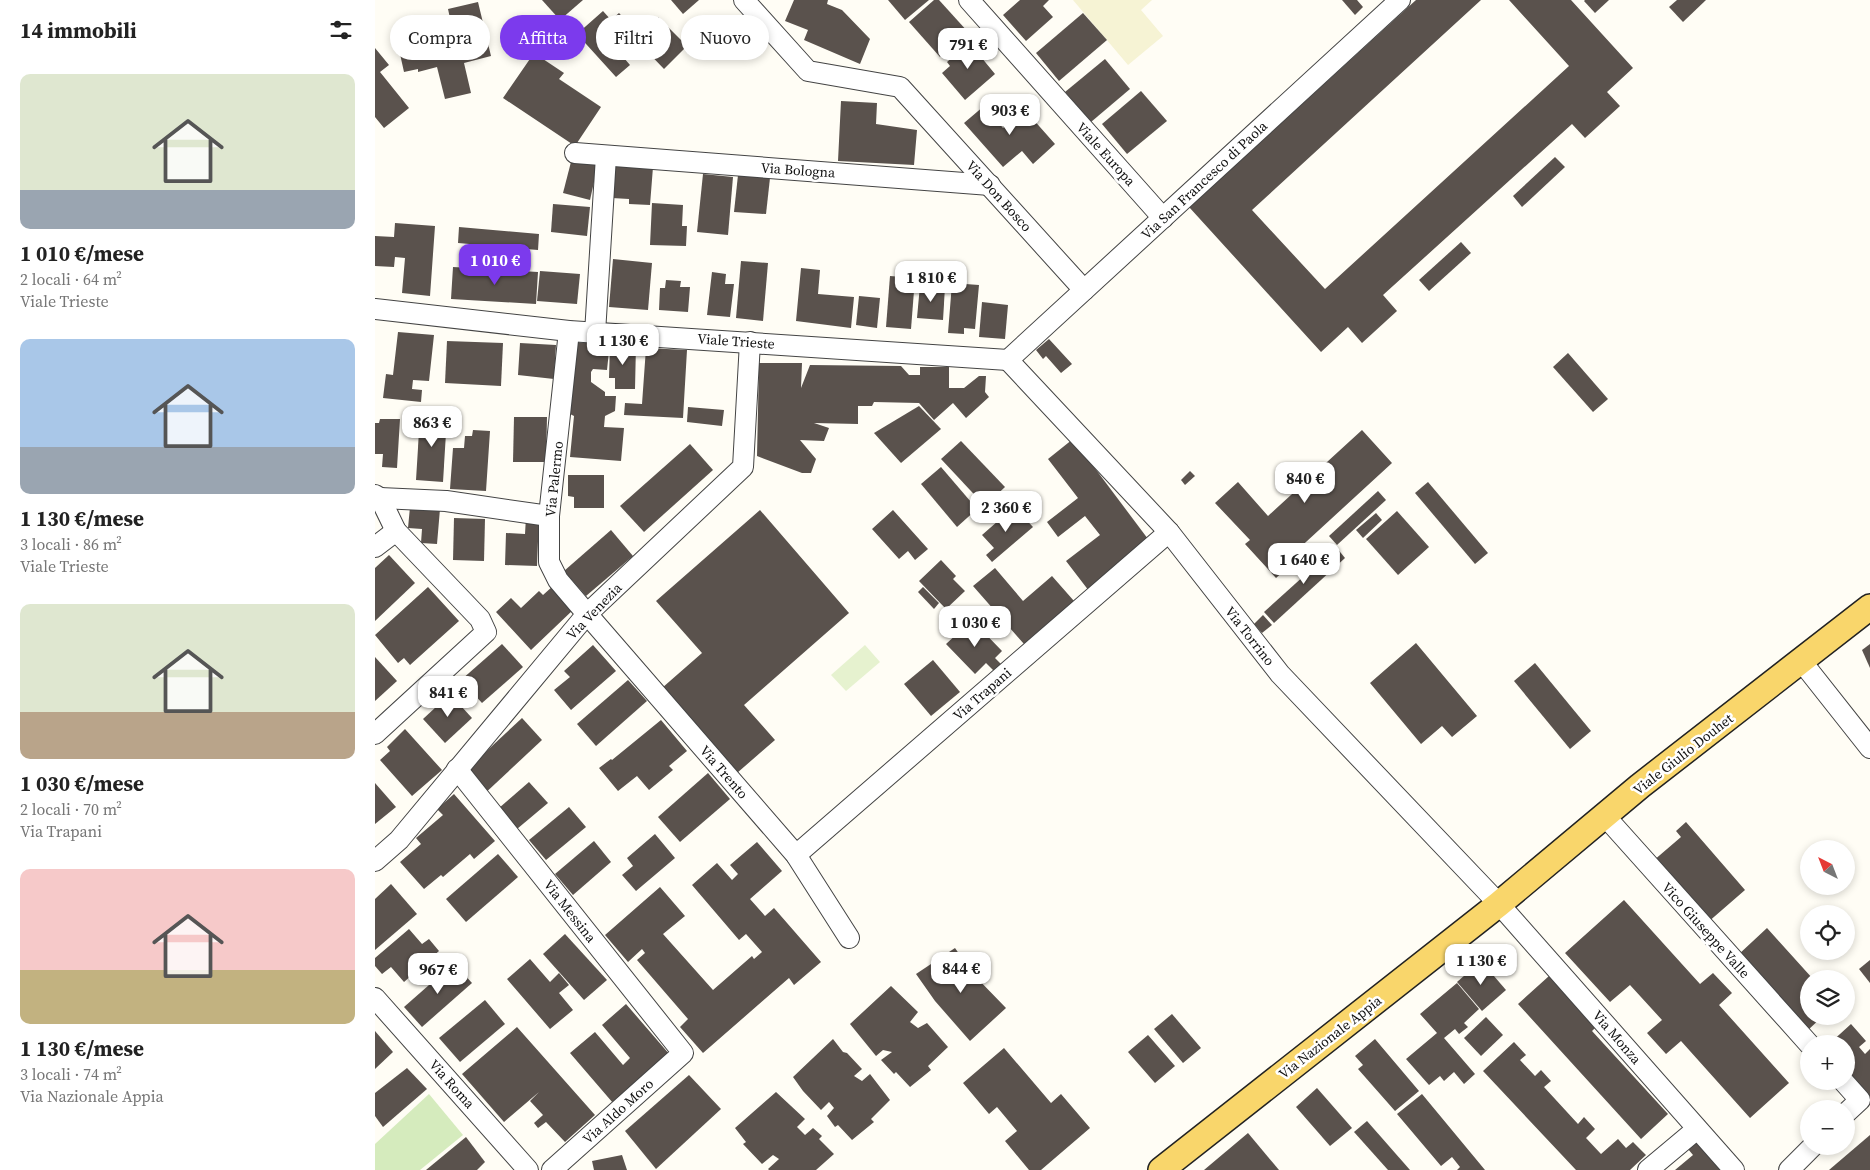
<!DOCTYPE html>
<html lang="it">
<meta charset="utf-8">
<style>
body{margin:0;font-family:"Source Serif 4",serif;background:#f2f2f2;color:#222;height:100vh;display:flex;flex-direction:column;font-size:19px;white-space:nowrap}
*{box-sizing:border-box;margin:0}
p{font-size:16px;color:#767676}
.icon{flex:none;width:28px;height:28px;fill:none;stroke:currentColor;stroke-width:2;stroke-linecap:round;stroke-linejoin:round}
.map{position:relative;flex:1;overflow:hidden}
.panel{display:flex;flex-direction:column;background:#fff;width:375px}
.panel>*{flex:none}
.guide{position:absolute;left:15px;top:15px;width:475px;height:45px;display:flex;gap:10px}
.needle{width:32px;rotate:318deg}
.buttons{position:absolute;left:1425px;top:840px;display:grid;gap:10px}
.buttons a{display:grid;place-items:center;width:55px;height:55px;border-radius:50%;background:#fff;box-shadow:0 2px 8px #0003;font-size:25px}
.price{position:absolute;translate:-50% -42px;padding:0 11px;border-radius:10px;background:#fff;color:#222;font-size:16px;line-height:32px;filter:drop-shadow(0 1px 2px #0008)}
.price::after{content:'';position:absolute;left:50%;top:30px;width:15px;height:11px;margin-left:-8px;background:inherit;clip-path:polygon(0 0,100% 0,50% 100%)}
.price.current{background:#7c3aed;color:#fff}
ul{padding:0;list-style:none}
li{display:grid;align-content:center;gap:10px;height:265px;padding:0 20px}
li span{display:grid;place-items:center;height:155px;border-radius:10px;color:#555}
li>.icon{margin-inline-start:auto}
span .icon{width:90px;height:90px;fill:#fffc;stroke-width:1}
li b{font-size:21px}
h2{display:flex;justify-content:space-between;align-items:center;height:60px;padding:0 20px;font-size:21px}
.chip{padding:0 18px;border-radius:22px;background:#fff;box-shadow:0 2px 8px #0003;font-size:18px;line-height:45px}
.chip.current{background:#7c3aed;color:#fff}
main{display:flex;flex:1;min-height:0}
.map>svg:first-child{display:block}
.farmland{fill:#f6f3d4}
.green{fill:#d5ebbd}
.pitch{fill:#e6f2cf}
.building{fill:#5a524d}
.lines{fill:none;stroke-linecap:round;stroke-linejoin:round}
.minor-casing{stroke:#444;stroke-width:22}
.major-casing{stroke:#222;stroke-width:28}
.minor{stroke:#fff;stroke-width:20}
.major{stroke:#f9d66b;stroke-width:25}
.labels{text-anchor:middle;stroke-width:5;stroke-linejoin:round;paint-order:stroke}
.street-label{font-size:14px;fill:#111;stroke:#fff}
</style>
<main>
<section class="panel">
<h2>14 immobili<svg class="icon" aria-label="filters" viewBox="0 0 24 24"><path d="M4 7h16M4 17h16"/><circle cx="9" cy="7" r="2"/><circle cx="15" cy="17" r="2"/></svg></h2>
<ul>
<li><span style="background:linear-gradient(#dfe7d0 75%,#9aa5b1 0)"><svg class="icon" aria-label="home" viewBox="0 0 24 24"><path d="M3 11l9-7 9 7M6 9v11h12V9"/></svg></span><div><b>1 010 €/mese</b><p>2 locali · 64 m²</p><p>Viale Trieste</p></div></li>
<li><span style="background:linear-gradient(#a9c7e8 70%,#9aa5b1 0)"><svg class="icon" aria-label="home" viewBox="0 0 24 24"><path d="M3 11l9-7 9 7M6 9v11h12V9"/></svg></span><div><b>1 130 €/mese</b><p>3 locali · 86 m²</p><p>Viale Trieste</p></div></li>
<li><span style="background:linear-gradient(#dfe7d0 70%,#b9a48a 0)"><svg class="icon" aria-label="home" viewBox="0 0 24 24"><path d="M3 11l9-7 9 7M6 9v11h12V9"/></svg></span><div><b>1 030 €/mese</b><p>2 locali · 70 m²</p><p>Via Trapani</p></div></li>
<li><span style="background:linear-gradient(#f6c9c9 65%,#c2b280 0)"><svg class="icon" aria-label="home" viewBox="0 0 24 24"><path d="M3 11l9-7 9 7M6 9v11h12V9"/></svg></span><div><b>1 130 €/mese</b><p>3 locali · 74 m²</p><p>Via Nazionale Appia</p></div></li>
</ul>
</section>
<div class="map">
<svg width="1495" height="1170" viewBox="0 0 1495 1170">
<rect width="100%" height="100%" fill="#fffdf5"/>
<!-- farmland -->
<polygon class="farmland" points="698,0 777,0 766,10 788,36 753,65"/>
<!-- green -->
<polygon class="green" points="54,1094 88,1135 45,1170 0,1170 0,1144"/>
<!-- pitch -->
<polygon class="pitch" points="490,645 505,662 471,691 456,675"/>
<!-- building -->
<g class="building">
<polygon points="167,0 208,0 185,20"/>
<polygon points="296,0 324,0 308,14"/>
<polygon points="419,0 453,0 452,4 467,10 495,39 485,64 429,40 433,30 410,21"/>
<polygon points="513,0 554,0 530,20"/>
<polygon points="559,0 564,0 593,32 565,57 534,22"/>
<polygon points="645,0 674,0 668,6 678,17 651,41 628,15"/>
<polygon points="967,0 982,0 988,7 980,15"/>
<polygon points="1041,0 1106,0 877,210 950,289 1194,66 1134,0 1196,0 1258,68 1232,92 1245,106 1210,138 1197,124 1008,295 1022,311 987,343 973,327 946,352 814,207"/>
<polygon points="1210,0 1234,0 1220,13 1209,1"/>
<polygon points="1302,0 1331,0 1308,22 1294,7"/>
<polygon points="103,2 116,56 89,63 96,93 70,99 62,67 43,72 43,69 29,72 25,54 36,51 32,38 64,30 66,35 78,32 73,9"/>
<polygon points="228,11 236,20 244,13 253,23 245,29 249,33 237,44 255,65 241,77 202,34"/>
<polygon points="708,13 732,40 684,81 661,53"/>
<polygon points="283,17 312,46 289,69 263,42 270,36 267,33"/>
<polygon points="598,39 610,54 606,57 620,74 590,100 567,73 575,66 572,62"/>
<polygon points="0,48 14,65 5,72 34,108 9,128 0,117"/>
<polygon points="159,53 189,73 184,79 226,107 200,146 128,98"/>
<polygon points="730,59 755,89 716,122 690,92"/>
<polygon points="766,91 792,121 752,154 727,124"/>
<polygon points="466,101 502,103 501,124 542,130 539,165 463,161"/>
<polygon points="609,106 628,128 649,109 680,144 658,164 647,151 628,167 589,123"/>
<polygon points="1180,157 1190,167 1147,207 1138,196"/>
<polygon points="197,158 223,164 215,200 188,193"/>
<polygon points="239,164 278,167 275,205 254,204 254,199 237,198"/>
<polygon points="328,174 358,177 353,235 322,232"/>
<polygon points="363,175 395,178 391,214 359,212"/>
<polygon points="277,203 308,205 307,226 312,226 311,246 275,245"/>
<polygon points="178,204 215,207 212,236 176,232"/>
<polygon points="20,223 60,226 55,296 27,293 30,258 20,257 19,267 0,266 0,236 19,237"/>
<polygon points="84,227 164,234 163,250 83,243"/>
<polygon points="1086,242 1096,253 1054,291 1044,280"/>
<polygon points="238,259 277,263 273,310 234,307"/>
<polygon points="366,261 393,263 388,321 361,318"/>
<polygon points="78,267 163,272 161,304 76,299"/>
<polygon points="426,268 445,270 443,294 479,297 476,328 421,321"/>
<polygon points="165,271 205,274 202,304 162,301"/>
<polygon points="337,272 351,274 350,284 359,284 355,317 332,315"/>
<polygon points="515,276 540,278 536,329 511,327"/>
<polygon points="291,280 306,281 305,287 315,287 313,312 284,310 285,288 290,288"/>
<polygon points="577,283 604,285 600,329 589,328 589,334 573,333"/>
<polygon points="545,285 570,287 568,320 542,318"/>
<polygon points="484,296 505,298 502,328 481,325"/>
<polygon points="607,302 633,305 630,339 604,337"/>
<polygon points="23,332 59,335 54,381 38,380 37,389 47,390 46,402 8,398 11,374 18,375"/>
<polygon points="674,339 697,364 686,373 671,356 668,359 661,350"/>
<polygon points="72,341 128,343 126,386 70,383"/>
<polygon points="199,342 224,344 234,351 232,370 218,369 216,372 216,382 230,392 230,396 241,396 240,411 230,416 229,427 249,428 246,461 195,457 199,416 193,413"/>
<polygon points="145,343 181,345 179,379 143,375"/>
<polygon points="235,344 261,344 260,389 240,389 240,378 234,378"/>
<polygon points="271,348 312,350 308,418 249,415 250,403 267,404"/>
<polygon points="1193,353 1233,399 1218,412 1178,367"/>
<polygon points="384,363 427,363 426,388 435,365 526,366 534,375 545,375 545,367 574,367 574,388 589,388 604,376 611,376 610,392 614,397 591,418 578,403 559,420 544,403 499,402 497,406 483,406 483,424 439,423 454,428 449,441 425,440 441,459 436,473 427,473 382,456"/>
<polygon points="544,406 566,429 526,463 499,433"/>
<polygon points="313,407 349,410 347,426 312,422"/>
<polygon points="45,415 72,416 68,482 41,480"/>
<polygon points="139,417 172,417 171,462 138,462"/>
<polygon points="5,419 25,419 22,468 7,467 8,454 0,454 0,423 4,423"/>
<polygon points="98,430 115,431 111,491 75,489 78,448 89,448 90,436 97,436"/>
<polygon points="987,430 1017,463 919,553 923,558 901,578 870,544 875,540 840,503 863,482 893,516"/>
<polygon points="698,439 776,543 714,591 691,561 725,535 710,516 683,537 672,522 703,498 673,459"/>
<polygon points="586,441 630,487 610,506 566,459"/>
<polygon points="315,444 338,470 269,532 245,506"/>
<polygon points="566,467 602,509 582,527 546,484"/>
<polygon points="815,471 820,476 810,485 806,480"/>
<polygon points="193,475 229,475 229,508 199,508 199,497 193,496"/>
<polygon points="1053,482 1113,553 1100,564 1040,493"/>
<polygon points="1003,491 1011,500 962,545 954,536"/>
<polygon points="35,507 65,509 62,544 46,543 47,529 33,528"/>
<polygon points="639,507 658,527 617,562 611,555 619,548 607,535"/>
<polygon points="385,510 474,613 369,705 400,740 362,773 287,688 327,653 281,601"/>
<polygon points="518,510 553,549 540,560 533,551 524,559 497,529"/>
<polygon points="1022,511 1054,547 1023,575 991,539"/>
<polygon points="1001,513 1007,520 988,538 981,530"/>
<polygon points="151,517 164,517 162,566 130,565 131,533 150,534"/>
<polygon points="79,518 110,519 109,561 78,560"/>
<polygon points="236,530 258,556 211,596 189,571"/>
<polygon points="961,547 970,558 899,623 889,612"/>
<polygon points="14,555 40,583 0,621 0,568"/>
<polygon points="566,560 581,576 578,579 590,591 571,609 544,581"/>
<polygon points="930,562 935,567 928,573 923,568"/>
<polygon points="620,568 648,601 677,576 699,601 649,644 598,586"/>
<polygon points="178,586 199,609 156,650 121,612 136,598 146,608 164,591 168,595"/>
<polygon points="53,587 84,621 35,665 29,658 23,663 0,635"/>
<polygon points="548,587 564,603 559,609 543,592"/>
<polygon points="888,615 897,625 887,633 879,624"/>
<polygon points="597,620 627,651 620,658 626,664 619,671 611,663 600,674 571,644"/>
<polygon points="1041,643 1102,716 1077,737 1067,726 1046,744 995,683"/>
<polygon points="127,644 148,667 107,703 86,680"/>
<polygon points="1495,644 1495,668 1487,650"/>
<polygon points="218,645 241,671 196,710 179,690 195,677 189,671"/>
<polygon points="0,657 22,681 0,701"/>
<polygon points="558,660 585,692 556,716 529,684"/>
<polygon points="1160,663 1216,731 1195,749 1139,681"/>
<polygon points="253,680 272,701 221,746 202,724"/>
<polygon points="75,694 97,718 70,743 48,719"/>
<polygon points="147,718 167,740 106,797 88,773"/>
<polygon points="286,720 312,751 294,766 298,770 274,790 262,776 243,791 224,768 236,759 237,760"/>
<polygon points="30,729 67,770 37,796 5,760 15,751 12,747"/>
<polygon points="333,773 355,799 305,842 283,817"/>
<polygon points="154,782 173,803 142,829 124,808"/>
<polygon points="0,783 21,807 0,824"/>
<polygon points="79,794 120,841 99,859 95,854 68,877 66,875 49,889 25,862 46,844 41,838 68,815 62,809"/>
<polygon points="194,807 211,827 171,860 154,840"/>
<polygon points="1311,822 1370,890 1332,923 1278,861 1306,837 1301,831"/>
<polygon points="280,834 300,858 261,891 247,875 258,866 252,858"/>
<polygon points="219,841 236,862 198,895 180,874"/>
<polygon points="382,842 407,871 375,899 390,916 399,908 446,962 419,985 414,978 328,1053 305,1027 313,1019 262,960 270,953 267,949 253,962 230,935 285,887 310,916 288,934 338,990 377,956 379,959 387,952 371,934 364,940 317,885 342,863 357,880 363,874 355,865"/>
<polygon points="123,854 143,877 91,922 71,899"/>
<polygon points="16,884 42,914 0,950 0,899"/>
<polygon points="1249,900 1325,984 1338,973 1357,993 1344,1005 1414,1083 1375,1118 1306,1041 1291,1054 1272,1033 1287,1020 1255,985 1235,1002 1190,953"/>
<polygon points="1392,928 1438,979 1434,979 1434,1016 1448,1016 1432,1031 1363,955"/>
<polygon points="34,929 47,944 54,939 64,951 29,982 16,967 7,974 0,966 0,958"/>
<polygon points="190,934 232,980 209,1000 168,954"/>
<polygon points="580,948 598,974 631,1008 595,1041 560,1001 541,974"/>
<polygon points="155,959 175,982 184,973 194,985 184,993 198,1010 175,1029 132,979"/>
<polygon points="1495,960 1495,983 1484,969"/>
<polygon points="1106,961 1131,990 1107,1011 1082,982"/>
<polygon points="79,963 97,983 47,1027 29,1007"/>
<polygon points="1174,976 1220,1028 1217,1031 1293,1114 1266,1139 1143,1004"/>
<polygon points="1082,983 1104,1009 1089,1023 1093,1027 1084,1034 1080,1029 1069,1038 1100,1074 1089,1084 1079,1072 1069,1081 1065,1076 1054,1085 1031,1059 1062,1033 1045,1014"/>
<polygon points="516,986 543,1012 535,1022 543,1028 552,1023 573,1047 553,1066 556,1070 535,1087 521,1072 519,1074 506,1060 517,1052 508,1050 501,1056 475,1024"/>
<polygon points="110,1000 130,1024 85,1062 64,1038"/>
<polygon points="251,1004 295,1055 238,1103 195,1053 220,1032 248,1065 255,1058 227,1025"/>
<polygon points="797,1014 826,1048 808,1063 779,1029"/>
<polygon points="1111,1017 1128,1035 1106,1056 1089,1038"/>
<polygon points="1476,1024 1491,1041 1484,1047 1490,1054 1495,1049 1495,1103 1471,1078 1471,1073 1477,1068 1473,1063 1471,1065 1471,1044 1454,1044"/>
<polygon points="142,1027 220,1115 190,1142 171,1122 163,1128 159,1123 168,1115 155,1101 164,1092 129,1122 87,1074"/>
<polygon points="0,1031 18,1052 0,1069"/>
<polygon points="773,1035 800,1066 780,1083 753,1052"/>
<polygon points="458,1039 468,1052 472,1053 487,1069 479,1076 487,1081 495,1074 515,1100 496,1119 499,1122 477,1140 463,1125 460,1127 452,1116 459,1108 454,1102 446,1110 428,1091 418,1077"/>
<polygon points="1000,1039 1044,1091 1020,1111 983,1069 988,1065 980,1056"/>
<polygon points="1139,1042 1151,1055 1145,1060 1160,1076 1166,1070 1176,1081 1169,1087 1203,1124 1209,1117 1220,1129 1211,1138 1226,1154 1243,1139 1251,1148 1258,1142 1271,1155 1255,1170 1201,1170 1108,1071"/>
<polygon points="629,1048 676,1103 686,1094 715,1128 666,1170 654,1170 630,1141 642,1131 622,1107 614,1114 588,1083"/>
<polygon points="32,1068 52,1089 8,1127 0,1116 0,1093"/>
<polygon points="314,1075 346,1109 281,1169 250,1131"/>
<polygon points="942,1088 977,1128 955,1146 921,1107"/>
<polygon points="401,1092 430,1119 422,1127 430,1135 438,1128 447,1136 444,1139 459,1154 441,1170 394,1170 393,1169 404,1159 398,1155 387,1164 368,1144 371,1142 360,1128"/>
<polygon points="1047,1094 1110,1170 1082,1170 1085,1167 1077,1157 1066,1166 1022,1114"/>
<polygon points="992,1121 1035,1170 1013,1170 979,1132"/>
<polygon points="873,1133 904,1170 829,1170"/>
<polygon points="1495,1135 1495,1170 1454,1170"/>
<polygon points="91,1137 110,1162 102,1170 51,1170"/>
<polygon points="1326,1138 1354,1170 1300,1170 1318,1155 1313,1149"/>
<polygon points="247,1155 252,1170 219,1170 217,1161"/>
</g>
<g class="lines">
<!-- minor casing -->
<g class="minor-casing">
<g id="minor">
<polyline points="369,0 433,71 525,87 709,290"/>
<polyline points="594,0 788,218"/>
<polyline points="200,153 615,185"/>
<polyline points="0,309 194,331 633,360"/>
<polyline points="194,331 174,516 174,562 183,580 212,614 421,855 474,938"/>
<polyline points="220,333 231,156"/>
<polyline points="633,360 794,532 905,674 1124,904 1359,1170"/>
<polyline points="633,360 1025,0"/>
<polyline points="0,495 5,498 21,531 105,619 111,632 0,734"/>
<polyline points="5,498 71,501 174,516"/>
<polyline points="0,547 21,531"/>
<polyline points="1427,662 1495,748"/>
<polyline points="82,769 308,1053 177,1170"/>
<polyline points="1229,815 1434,1044"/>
<polyline points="421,855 794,532"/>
<polyline points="0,861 24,840 212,614 368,467 375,342"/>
<polyline points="0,998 153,1170"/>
<polyline points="1468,1081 1485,1100 1471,1113"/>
<polyline points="1273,1170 1322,1129"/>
<polyline points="1414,1170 1438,1146"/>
</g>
</g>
<!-- major casing -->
<g class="major-casing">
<polyline id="major" points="786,1170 1124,904 1265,786 1495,607"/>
</g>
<!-- minor -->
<use href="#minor" class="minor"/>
<!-- major -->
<use href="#major" class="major"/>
</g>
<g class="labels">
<!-- street labels -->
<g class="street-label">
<text transform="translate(731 154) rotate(48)" y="5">Viale Europa</text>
<text transform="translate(423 170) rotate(4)" y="5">Via Bologna</text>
<text transform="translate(829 180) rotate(-43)" y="5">Via San Francesco di Paola</text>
<text transform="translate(624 196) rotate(48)" y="5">Via Don Bosco</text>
<text transform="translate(361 341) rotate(4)" y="5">Viale Trieste</text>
<text transform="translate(179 479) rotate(-84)" y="5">Via Palermo</text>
<text transform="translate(219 611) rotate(-46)" y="5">Via Venezia</text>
<text transform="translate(875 636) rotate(52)" y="5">Via Torrino</text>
<text transform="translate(607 694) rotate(-41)" y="5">Via Trapani</text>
<text transform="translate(1308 754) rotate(-38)" y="5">Viale Giulio Douhet</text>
<text transform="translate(349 772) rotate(49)" y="5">Via Trento</text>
<text transform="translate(195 911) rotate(52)" y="5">Via Messina</text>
<text transform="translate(1331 930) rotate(48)" y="5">Vico Giuseppe Valle</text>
<text transform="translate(955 1037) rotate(-38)" y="5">Via Nazionale Appia</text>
<text transform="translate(1242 1037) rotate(49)" y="5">Via Monza</text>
<text transform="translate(77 1084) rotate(48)" y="5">Via Roma</text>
<text transform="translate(243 1111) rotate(-42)" y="5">Via Aldo Moro</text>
</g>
</g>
</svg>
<div class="buttons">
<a><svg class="needle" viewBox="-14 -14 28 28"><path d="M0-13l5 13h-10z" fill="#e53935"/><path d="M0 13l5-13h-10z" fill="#767676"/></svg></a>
<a><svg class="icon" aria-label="locate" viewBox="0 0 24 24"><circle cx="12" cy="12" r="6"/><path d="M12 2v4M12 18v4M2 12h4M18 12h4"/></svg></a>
<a><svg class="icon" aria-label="layers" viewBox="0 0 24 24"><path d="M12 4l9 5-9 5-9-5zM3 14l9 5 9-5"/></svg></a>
<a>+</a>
<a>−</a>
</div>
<b class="price" style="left:593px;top:70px">791 €</b>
<b class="price" style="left:635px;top:136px">903 €</b>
<b class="price current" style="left:120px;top:286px">1 010 €</b>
<b class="price" style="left:556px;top:303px">1 810 €</b>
<b class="price" style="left:248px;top:366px">1 130 €</b>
<b class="price" style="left:57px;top:448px">863 €</b>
<b class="price" style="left:930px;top:504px">840 €</b>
<b class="price" style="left:631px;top:533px">2 360 €</b>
<b class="price" style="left:929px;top:585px">1 640 €</b>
<b class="price" style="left:600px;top:648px">1 030 €</b>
<b class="price" style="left:73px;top:718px">841 €</b>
<b class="price" style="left:1106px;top:986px">1 130 €</b>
<b class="price" style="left:586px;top:994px">844 €</b>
<b class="price" style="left:63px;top:995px">967 €</b>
<div class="guide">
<a class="chip">Compra</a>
<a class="chip current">Affitta</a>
<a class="chip">Filtri</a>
<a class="chip">Nuovo</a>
</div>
</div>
</main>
